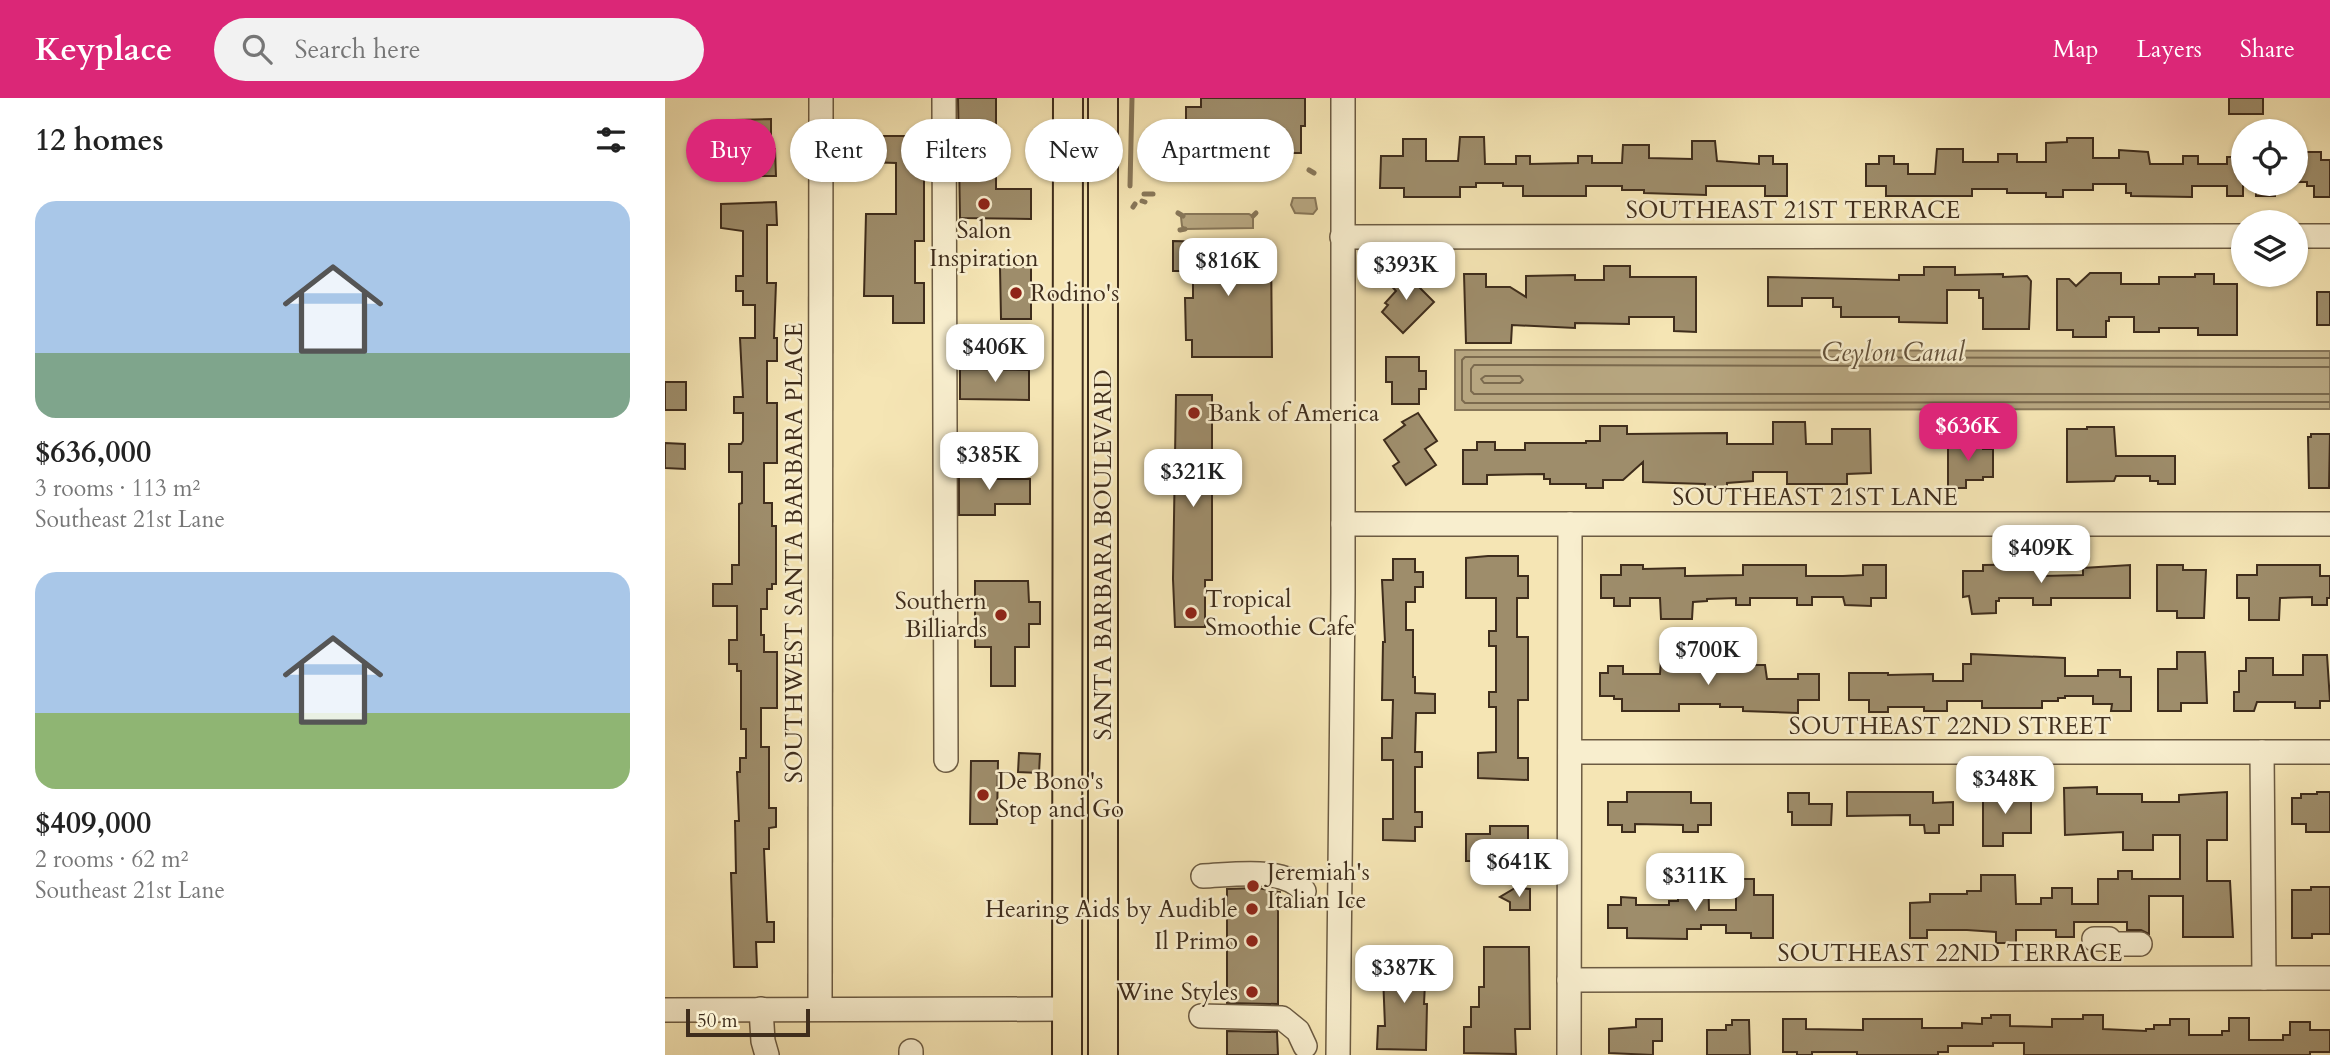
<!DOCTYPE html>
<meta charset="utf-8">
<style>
body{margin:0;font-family:Cardo,serif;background:#f2f2f2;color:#222;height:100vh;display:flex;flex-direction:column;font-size:26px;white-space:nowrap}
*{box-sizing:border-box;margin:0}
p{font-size:23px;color:#767676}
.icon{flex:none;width:38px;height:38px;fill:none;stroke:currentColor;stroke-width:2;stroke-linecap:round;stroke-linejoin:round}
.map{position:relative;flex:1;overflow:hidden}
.drawer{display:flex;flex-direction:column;background:#fff;width:665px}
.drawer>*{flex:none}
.banner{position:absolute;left:21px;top:21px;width:665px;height:63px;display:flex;gap:14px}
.fabs{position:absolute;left:1566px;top:21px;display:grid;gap:14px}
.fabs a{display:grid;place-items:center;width:77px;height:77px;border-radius:50%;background:#fff;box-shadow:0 2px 5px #0004;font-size:35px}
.scale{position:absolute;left:21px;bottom:18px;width:124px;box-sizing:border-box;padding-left:7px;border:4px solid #3f2d1c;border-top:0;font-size:19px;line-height:24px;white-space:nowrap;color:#3f2d1c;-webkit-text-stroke:5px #f8eece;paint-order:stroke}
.price{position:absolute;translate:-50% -60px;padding:0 16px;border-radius:14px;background:#fff;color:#222;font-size:23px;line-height:46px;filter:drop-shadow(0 2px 4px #0008)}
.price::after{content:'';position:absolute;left:50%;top:42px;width:21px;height:16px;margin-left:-10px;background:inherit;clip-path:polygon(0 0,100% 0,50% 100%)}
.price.active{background:#db2777;color:#fff}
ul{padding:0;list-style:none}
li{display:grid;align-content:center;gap:14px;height:371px;padding:0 35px}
li span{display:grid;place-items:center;height:217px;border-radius:21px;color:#555}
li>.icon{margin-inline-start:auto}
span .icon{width:126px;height:126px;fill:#fffc;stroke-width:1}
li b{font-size:30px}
h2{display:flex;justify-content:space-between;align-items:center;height:84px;padding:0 35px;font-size:30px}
.tag{padding:0 24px;border-radius:32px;background:#fff;box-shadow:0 2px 5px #0004;font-size:24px;line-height:63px}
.tag.active{background:#db2777;color:#fff}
header{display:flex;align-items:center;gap:42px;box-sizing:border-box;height:98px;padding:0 35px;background:#db2777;color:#fff}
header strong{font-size:33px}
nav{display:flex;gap:38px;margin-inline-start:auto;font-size:24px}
.search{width:490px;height:63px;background:#f2f2f2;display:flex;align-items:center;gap:18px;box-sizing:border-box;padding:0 24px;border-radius:38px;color:#767676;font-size:26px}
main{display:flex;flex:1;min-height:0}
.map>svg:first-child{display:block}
.water{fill:#b7a680;stroke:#877658;stroke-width:2}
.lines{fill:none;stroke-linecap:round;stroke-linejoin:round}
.shore{stroke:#7b6a4e;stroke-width:2}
.stream{stroke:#877658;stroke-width:5}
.building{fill:#9e8d6b;stroke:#3f2d1c;stroke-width:2}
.minor-casing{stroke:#6c5b42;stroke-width:26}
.major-casing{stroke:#3f2d1c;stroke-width:32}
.minor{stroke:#f8eece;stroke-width:23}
.major{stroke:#f5e5b4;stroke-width:28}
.poi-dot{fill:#8f2418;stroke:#f8eece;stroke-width:2.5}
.labels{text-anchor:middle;stroke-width:5;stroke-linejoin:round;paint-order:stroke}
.street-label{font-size:24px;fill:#3f2d1c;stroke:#f8eece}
.poi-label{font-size:24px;fill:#3f2d1c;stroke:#f8eece;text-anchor:start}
.water-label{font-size:26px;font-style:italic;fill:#63513a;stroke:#f8eece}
</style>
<header>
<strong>Keyplace</strong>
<div class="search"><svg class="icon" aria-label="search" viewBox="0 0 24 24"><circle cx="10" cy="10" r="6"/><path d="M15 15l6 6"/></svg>Search here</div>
<nav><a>Map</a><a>Layers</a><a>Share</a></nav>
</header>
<main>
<section class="drawer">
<h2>12 homes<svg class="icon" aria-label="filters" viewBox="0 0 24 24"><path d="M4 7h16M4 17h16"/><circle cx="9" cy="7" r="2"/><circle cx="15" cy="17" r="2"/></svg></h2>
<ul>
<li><span style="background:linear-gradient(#a9c7e8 70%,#7fa58c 0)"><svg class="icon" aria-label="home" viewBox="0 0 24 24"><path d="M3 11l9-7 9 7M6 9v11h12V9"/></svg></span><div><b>$636,000</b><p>3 rooms · 113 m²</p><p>Southeast 21st Lane</p></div></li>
<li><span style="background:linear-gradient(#a9c7e8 65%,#8fb573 0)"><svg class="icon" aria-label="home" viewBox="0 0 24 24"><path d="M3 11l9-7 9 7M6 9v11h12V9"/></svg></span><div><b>$409,000</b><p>2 rooms · 62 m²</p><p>Southeast 21st Lane</p></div></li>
</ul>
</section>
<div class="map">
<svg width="1665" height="957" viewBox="0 0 1665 957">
<rect width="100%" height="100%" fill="#f5e5b4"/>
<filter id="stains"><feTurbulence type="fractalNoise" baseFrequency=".00286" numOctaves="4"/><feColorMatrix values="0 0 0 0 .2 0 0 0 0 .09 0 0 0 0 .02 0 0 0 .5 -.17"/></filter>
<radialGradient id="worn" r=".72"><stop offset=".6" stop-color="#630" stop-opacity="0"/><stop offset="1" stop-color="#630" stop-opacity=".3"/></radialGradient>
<!-- water -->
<g class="water">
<polygon points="628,100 650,100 652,111 648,116 630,115 626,107"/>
<polygon points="520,116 584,116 588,118 588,130 520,131 517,128 516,119"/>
<polygon points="790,252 1665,253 1665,311 790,312"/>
</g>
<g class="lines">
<!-- shore -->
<g class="shore">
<polyline points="1665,260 800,259 797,262 797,302 800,305 1665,304"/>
<polyline points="1665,269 809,267 806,271 806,293 809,296 1665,296"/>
<polygon points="820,278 855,278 858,282 855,285 819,285 816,281"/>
</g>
<!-- stream -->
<g class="stream">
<polyline points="644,72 649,75"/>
<polyline points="465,88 467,0"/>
<polyline points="479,96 488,96"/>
<polyline points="477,103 480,104"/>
<polyline points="468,109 470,106"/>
<polyline points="513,115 518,118"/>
<polyline points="588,118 591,115"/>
<polyline points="515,132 520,131"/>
</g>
</g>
<!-- building -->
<g class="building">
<polygon points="293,0 331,0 331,91 366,91 366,121 295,120"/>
<polygon points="536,0 640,0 640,28 636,28 636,55 563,55 563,61 536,61 536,44 521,44 521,9 536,9"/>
<rect x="1564" y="0" width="34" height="16"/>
<polygon points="106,21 106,51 110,51 111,78 91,78 91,70 70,70 70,22"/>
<polygon points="201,38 259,38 259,143 250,143 250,185 259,185 259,225 228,225 228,198 199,198 201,116 231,116 231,65 201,64"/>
<polygon points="795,39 819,39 820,66 851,66 851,58 865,58 865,66 913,65 913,58 927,58 927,65 957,65 958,47 984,47 984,60 1027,61 1027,43 1050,43 1052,63 1094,66 1094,58 1108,58 1108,66 1122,66 1122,98 1100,98 1100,88 1041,88 1041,97 979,95 979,92 957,92 957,88 921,88 921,98 858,98 858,88 838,88 838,85 811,85 811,89 795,89 795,99 739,99 739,90 715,90 716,58 738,58 738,41 761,41 761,63 793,63"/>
<polygon points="1402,40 1428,40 1428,60 1454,60 1454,52 1483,54 1485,66 1518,66 1518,58 1533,58 1533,66 1562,66 1562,59 1578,59 1578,98 1562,98 1562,88 1527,88 1527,99 1466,98 1466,95 1461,95 1461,86 1428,86 1428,92 1398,92 1398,99 1381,99 1381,95 1342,95 1342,91 1307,91 1307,98 1221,98 1221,88 1201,88 1201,66 1214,66 1214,58 1229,58 1229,66 1243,66 1243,76 1270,76 1272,51 1298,51 1298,64 1333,64 1333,56 1352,56 1352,64 1381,64 1381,45 1402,44"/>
<polygon points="1640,54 1656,54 1656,62 1665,62 1665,99 1649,99 1649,88 1642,88 1642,84 1631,84 1631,61 1640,61"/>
<rect x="1591" y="86" width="19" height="12"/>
<polygon points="111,104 112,127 102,127 102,185 111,185 109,240 112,240 112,263 102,263 102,305 112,305 112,365 99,365 99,405 107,405 107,428 111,428 111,486 107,486 107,491 102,491 102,511 96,511 96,537 99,537 99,554 112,554 112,610 96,610 96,649 104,649 104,710 111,710 111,729 104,730 104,751 99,751 102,824 109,824 109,844 91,844 92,869 69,869 66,775 71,775 70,723 74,723 72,674 75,674 75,660 81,660 81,631 76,631 76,573 72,573 72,566 64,566 64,542 72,542 72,508 48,508 48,486 67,486 67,467 74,467 74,406 77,405 77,374 64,374 64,346 76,346 78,343 78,315 69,315 69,299 78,299 75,240 90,240 90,207 78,207 78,193 71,193 71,178 78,178 78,133 56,130 56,106"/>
<polygon points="508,143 606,145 607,259 527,259 527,242 521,242 520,200 528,200 528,173 508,173"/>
<polygon points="939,168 965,168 965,179 1031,179 1031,234 1009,233 1009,219 964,219 964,226 910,225 910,230 847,227 846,245 801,245 799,176 821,176 821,189 845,189 861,199 861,178 910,177 910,182 939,182"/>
<polygon points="335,169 366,169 366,221 336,221"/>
<polygon points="1259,169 1290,169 1290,177 1338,176 1338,179 1362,178 1366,183 1364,231 1318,231 1318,200 1314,200 1314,192 1282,192 1282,225 1234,224 1234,219 1176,219 1176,209 1168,209 1168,200 1137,200 1137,208 1103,208 1103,179 1234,182 1234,177 1259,177"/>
<polygon points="736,171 769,204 738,235 717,214 723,207 720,205 731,193 723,184"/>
<polygon points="1425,175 1456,175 1456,186 1494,186 1494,179 1530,179 1530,176 1549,176 1549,186 1572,186 1572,237 1533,237 1533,230 1494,230 1494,234 1469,234 1469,219 1444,219 1444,223 1441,223 1441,239 1408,239 1408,232 1392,232 1392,181 1404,181 1411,188"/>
<rect x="1652" y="194" width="13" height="33"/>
<polygon points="721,259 754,259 754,273 761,273 761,291 754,291 754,306 727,306 727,284 721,284"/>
<polygon points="295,271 364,272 364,302 295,301"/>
<rect x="0" y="284" width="21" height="28"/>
<polygon points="511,297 547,297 547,482 540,482 540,529 510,529 508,481"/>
<polygon points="753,315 772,343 760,351 771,367 741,387 728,368 734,364 719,342 740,327 737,324"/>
<polygon points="1108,324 1140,324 1141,346 1167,346 1167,331 1205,331 1206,375 1182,376 1182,386 1122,386 1122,374 1088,374 1088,383 1062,385 1062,389 1040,389 1040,386 978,384 978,364 958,382 938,382 938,390 921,390 921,386 885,386 885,381 879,381 879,376 822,377 822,386 798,386 798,352 812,352 812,344 830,344 830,352 860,352 860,345 921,345 921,343 935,343 935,328 962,328 962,336 1062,335 1062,346 1108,346"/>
<polygon points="1422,329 1449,329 1451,358 1510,358 1510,386 1493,386 1493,383 1485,383 1485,378 1451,378 1449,383 1402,384 1402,331 1422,331"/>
<polygon points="1646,336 1665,336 1664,390 1644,390 1643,339 1646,339"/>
<polygon points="1283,343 1318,343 1318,351 1328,351 1328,379 1318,379 1318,382 1301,382 1301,390 1283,390"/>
<polygon points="0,345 20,346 20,371 0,370"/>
<polygon points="294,370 329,370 330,381 365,381 365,406 330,406 330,417 294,417"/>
<polygon points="823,458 853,458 853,478 863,478 863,500 852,500 852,539 863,539 863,602 853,602 853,660 863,660 863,682 813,680 813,655 831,654 831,609 824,609 824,594 831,594 831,548 824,548 824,533 831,533 831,500 801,500 801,460"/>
<polygon points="728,461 750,461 750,474 758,474 758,489 750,489 750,504 741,504 741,532 748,532 748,579 750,579 750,595 770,596 770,615 751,615 750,654 757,654 757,669 750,669 750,714 757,714 757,729 750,729 750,743 718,742 718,721 728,721 728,662 717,662 717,640 727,640 728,602 717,602 718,544 720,544 717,482 728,482"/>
<polygon points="1377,466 1377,478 1418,477 1418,470 1465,467 1465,500 1386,500 1386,507 1368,507 1368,500 1334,500 1334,503 1331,503 1331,515 1307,516 1304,498 1298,499 1298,473 1318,473 1318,467"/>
<polygon points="956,467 978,467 978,471 1020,470 1020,478 1078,477 1078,467 1141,467 1141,478 1178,478 1198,477 1198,467 1221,467 1221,500 1206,500 1206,508 1180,507 1178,499 1147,499 1147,507 1132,507 1132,500 1085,500 1085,507 1071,507 1071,500 1042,501 1042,503 1028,504 1027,521 996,521 995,500 965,500 965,508 949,508 949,500 936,500 936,477 956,477"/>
<polygon points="1492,467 1518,467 1518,472 1541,472 1539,520 1512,520 1512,513 1492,513"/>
<polygon points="1592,467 1655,467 1655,478 1665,478 1665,500 1662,500 1662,507 1647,507 1647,499 1615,500 1614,522 1584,522 1584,500 1572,500 1572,477 1592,477"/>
<polygon points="310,483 363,483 364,504 375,504 375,526 364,526 364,549 350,549 350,588 326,588 326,549 310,549"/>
<polygon points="997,548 1010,548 1010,559 1018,559 1018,573 1057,572 1056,560 1083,560 1083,567 1100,567 1102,581 1133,581 1133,576 1154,576 1154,602 1133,602 1133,615 1078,613 1078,609 1055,609 1055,606 1014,606 1014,613 957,613 957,601 949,601 949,598 935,598 935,575 943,575 943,568 958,568 958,576 995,576"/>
<polygon points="1512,554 1540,554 1542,605 1516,605 1516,613 1493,613 1493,571 1512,571"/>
<polygon points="1306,556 1400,560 1400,578 1433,578 1433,572 1455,572 1455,579 1466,579 1466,613 1446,613 1447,606 1428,606 1428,598 1400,598 1400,600 1393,600 1393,603 1377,603 1377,610 1317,610 1317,603 1282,603 1282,613 1259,613 1259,609 1223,609 1223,614 1204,614 1204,602 1184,602 1184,575 1223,575 1223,577 1268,576 1268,583 1298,583 1298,566 1306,566"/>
<polygon points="1638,557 1662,557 1665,603 1655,603 1655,610 1630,610 1630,604 1592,604 1589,613 1569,613 1569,594 1574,594 1574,573 1581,573 1581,560 1608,560 1608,577 1638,577"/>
<polygon points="354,655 375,656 374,675 353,674"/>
<polygon points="306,663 333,663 332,726 305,726"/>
<polygon points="1432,689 1432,696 1477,696 1477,704 1514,704 1514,697 1562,694 1562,742 1542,742 1542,783 1565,783 1568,839 1518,839 1518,798 1484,798 1484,836 1476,832 1462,832 1462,824 1409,824 1409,839 1391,839 1391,832 1351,832 1351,845 1331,845 1331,834 1302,832 1262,832 1262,840 1245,840 1245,805 1265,804 1265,796 1302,796 1302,793 1316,793 1316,777 1350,777 1351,806 1376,806 1376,800 1387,800 1387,790 1407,790 1407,806 1433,806 1433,781 1453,781 1453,773 1467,773 1467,781 1515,781 1515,737 1488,737 1488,752 1458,752 1458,734 1400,737 1399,690"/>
<polygon points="962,694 1026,694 1026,705 1046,705 1046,727 1033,727 1033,734 1018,734 1018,727 970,726 970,734 957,734 957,727 943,727 943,704 962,704"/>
<polygon points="1182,694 1268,694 1268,705 1288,704 1288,727 1274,727 1274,735 1260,735 1259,727 1245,727 1245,717 1182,718"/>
<polygon points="1318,694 1366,696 1366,735 1338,735 1338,748 1318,748"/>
<polygon points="1652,694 1665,694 1665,734 1641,734 1641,726 1627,726 1627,700 1636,700 1636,696 1652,696"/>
<polygon points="1123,695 1144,695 1144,706 1167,706 1166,727 1127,727 1127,714 1123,714"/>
<polygon points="825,728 863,728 863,747 854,747 854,773 825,773 825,763 801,763 801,736 825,736"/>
<polygon points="1018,776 1043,776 1044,812 1071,812 1071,781 1089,781 1089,797 1108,797 1108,840 1086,840 1086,835 1061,835 1061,827 1036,827 1036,831 1022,831 1022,841 962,840 962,830 943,830 943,807 956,807 956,799 971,800 971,807 1004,807 1004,803 1013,803 1013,795 1018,795"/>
<polygon points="1646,789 1665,789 1665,836 1647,836 1647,840 1627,840 1627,792 1646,792"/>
<polygon points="592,790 615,794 615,806 613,806 613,906 562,905 562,791"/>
<polygon points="850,790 865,791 865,812 845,812 845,804 835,799"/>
<polygon points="819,849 864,849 865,931 850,931 851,956 799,955 799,929 806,929 806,909 814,909 814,889 819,889"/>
<polygon points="727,854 753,854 753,864 761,864 759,906 762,906 761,952 712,951 713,928 720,928 718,877 721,877 721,873 727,873"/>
<polygon points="1326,917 1345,917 1345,928 1387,929 1387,921 1418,921 1418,917 1438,917 1438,931 1481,933 1481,931 1489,931 1489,927 1505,927 1505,921 1524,921 1524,937 1557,937 1557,933 1564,933 1564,920 1584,920 1584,942 1618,942 1618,937 1625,937 1625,924 1645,924 1645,932 1665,932 1665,954 1645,954 1645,957 1359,957 1359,945 1328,945 1328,948 1283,948 1283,954 1273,954 1273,957 1192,957 1192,954 1147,954 1147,957 1132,957 1132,954 1118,954 1118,921 1141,921 1141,931 1198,932 1198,921 1257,921 1257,930 1297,930 1297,925 1317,926 1317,920 1326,920"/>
<polygon points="971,921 997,921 997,943 988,943 988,957 944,955 944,931 971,929"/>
<polygon points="1067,922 1084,922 1085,957 1042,957 1042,932 1061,932 1061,927 1067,927"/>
<polygon points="562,933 612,934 613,957 562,957"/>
</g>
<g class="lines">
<!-- minor casing -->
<g class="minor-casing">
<g id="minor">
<polyline points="279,0 281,662"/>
<polyline points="1631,138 1665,138"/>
<polyline points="677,139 1578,138"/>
<polyline points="678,426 1665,426"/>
<polyline points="905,654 1665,654"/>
<polyline points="1597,654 1599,880"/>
<path d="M 538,778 C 567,777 620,768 639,793"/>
<polyline points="1429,841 1444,841 1448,846 1475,846"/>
<polyline points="904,882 1665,880"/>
<polyline points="96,911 98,943 102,957"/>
<polyline points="155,911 156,0"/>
<polyline points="0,912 402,911"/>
<polyline points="536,918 617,920 633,933 640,948"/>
<polyline points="246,957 246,953"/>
<polyline points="673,957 678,495 678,0"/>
<polyline points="904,957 905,426"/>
</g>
</g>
<!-- major casing -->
<g class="major-casing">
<g id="major">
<polyline points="402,957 403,0"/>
<polyline points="438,957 438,0"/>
</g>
</g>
<!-- minor -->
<use href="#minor" class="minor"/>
<!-- major -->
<use href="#major" class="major"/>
</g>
<!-- markers -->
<g class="poi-dot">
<circle cx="319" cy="106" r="7"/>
<circle cx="351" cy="195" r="7"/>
<circle cx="529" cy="315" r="7"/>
<circle cx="526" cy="515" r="7"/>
<circle cx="336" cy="517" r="7"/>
<circle cx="318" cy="697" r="7"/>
<circle cx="588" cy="788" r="7"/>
<circle cx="587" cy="811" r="7"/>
<circle cx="587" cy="843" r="7"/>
<circle cx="587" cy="894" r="7"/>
</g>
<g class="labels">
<!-- street labels -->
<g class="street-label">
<text x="1128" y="120">SOUTHEAST 21ST TERRACE</text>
<text x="1150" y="407">SOUTHEAST 21ST LANE</text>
<text transform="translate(129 455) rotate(-90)" y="8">SOUTHWEST SANTA BARBARA PLACE</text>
<text transform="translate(438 457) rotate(-90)" y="8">SANTA BARBARA BOULEVARD</text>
<text x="1285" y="636">SOUTHEAST 22ND STREET</text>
<text x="1285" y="863">SOUTHEAST 22ND TERRACE</text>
</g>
<!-- poi labels -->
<g class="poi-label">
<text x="319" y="140" text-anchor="middle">Salon<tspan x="319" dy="28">Inspiration</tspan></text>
<text x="365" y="203">Rodino's</text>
<text x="543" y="323">Bank of America</text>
<text x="540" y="509">Tropical<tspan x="540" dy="28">Smoothie Cafe</tspan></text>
<text x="322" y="511" text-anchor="end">Southern<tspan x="322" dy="28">Billiards</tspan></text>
<text x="332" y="691">De Bono's<tspan x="332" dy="28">Stop and Go</tspan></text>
<text x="602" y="782">Jeremiah's<tspan x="602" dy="28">Italian Ice</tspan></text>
<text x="573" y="819" text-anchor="end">Hearing Aids by Audible</text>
<text x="573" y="851" text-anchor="end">Il Primo</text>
<text x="573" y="902" text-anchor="end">Wine Styles</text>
</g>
<!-- water labels -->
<g class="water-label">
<text x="1228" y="263">Ceylon Canal</text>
</g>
</g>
<rect width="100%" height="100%" filter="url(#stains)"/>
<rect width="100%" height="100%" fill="url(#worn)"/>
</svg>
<div class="fabs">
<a><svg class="icon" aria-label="locate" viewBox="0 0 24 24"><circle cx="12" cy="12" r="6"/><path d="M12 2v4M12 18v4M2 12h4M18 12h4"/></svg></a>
<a><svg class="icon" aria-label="layers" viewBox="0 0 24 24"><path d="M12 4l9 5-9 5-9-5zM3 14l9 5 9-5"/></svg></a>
</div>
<div class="scale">50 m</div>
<b class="price" style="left:563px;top:200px">$816K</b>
<b class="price" style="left:741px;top:204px">$393K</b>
<b class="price" style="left:330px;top:286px">$406K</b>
<b class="price active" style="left:1303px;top:365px">$636K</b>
<b class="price" style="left:324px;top:394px">$385K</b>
<b class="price" style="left:528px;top:411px">$321K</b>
<b class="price" style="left:1376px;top:487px">$409K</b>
<b class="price" style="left:1043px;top:589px">$700K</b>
<b class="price" style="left:1340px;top:718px">$348K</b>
<b class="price" style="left:854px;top:801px">$641K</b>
<b class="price" style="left:1030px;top:815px">$311K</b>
<b class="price" style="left:739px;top:907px">$387K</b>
<div class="banner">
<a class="tag active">Buy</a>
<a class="tag">Rent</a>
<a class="tag">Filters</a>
<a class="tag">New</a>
<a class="tag">Apartment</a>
</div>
</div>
</main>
